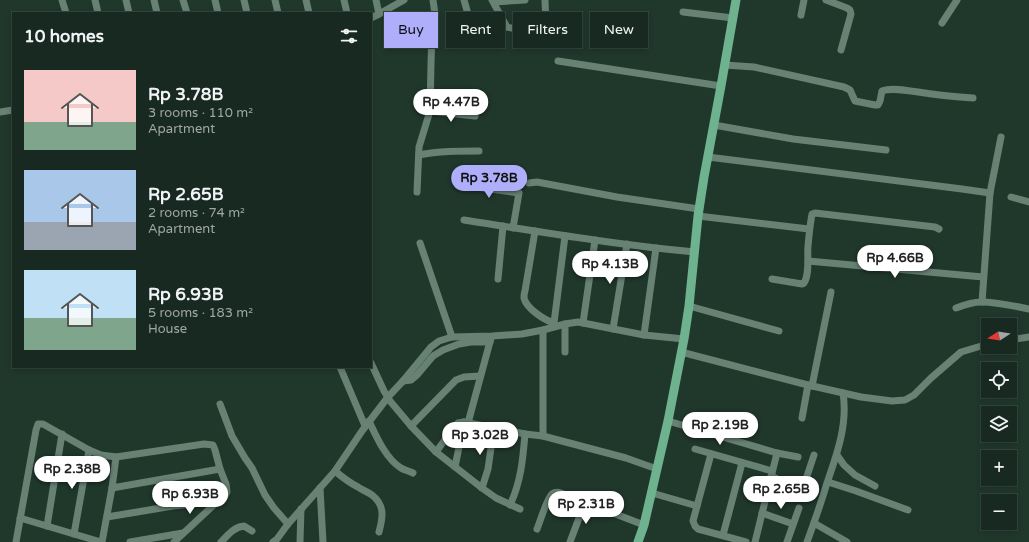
<!DOCTYPE html>
<meta charset="utf-8">
<style>
body{margin:0;font-family:"Varela Round",sans-serif;background:#21312a;color:#f1f3f6;height:100vh;display:flex;flex-direction:column;font-size:15px;white-space:nowrap}
*{box-sizing:border-box;margin:0}
p{font-size:13px;color:#9fa6a5}
.icon{flex:none;width:22px;height:22px;fill:none;stroke:currentColor;stroke-width:2;stroke-linecap:round;stroke-linejoin:round}
.map{position:relative;flex:1;overflow:hidden}
.panel{position:absolute;left:12px;top:12px;width:360px;height:356px;display:flex;flex-direction:column;background:#182921;border-radius:0px;box-shadow:0 2px 6px #0003,0 0 0 1px #36453f}
.panel>*{flex:none}
.top-card{position:absolute;left:384px;top:12px;width:380px;height:36px;display:flex;gap:8px}
.needle{width:26px;rotate:258deg}
.fabs{position:absolute;left:981px;top:318px;display:grid;gap:8px}
.fabs a{display:grid;place-items:center;width:36px;height:36px;border-radius:0px;background:#182921;box-shadow:0 2px 6px #0003,0 0 0 1px #36453f;font-size:20px}
.price{position:absolute;translate:-50% -34px;padding:0 9px;border-radius:14px;background:#fff;color:#222;font-size:13px;line-height:26px;filter:drop-shadow(0 1px 2px #0008)}
.price::after{content:'';position:absolute;left:50%;top:24px;width:12px;height:9px;margin-left:-6px;background:inherit;clip-path:polygon(0 0,100% 0,50% 100%)}
.price.selected{background:#afaefa;color:#111}
ul{padding:0;list-style:none}
li{display:flex;align-items:center;gap:12px;height:100px;padding:0 12px}
li span{display:grid;place-items:center;flex:none;width:112px;height:80px;border-radius:0px;color:#555}
li>.icon{margin-inline-start:auto}
span .icon{width:48px;height:48px;fill:#fffc;stroke-width:1}
li b{font-size:17px}
h2{display:flex;justify-content:space-between;align-items:center;height:48px;padding:0 12px;font-size:17px}
.chip{padding:0 14px;border-radius:0px;background:#182921;box-shadow:0 2px 6px #0003,0 0 0 1px #36453f;font-size:14px;line-height:36px}
.chip.selected{background:#afaefa;color:#111}
.map>svg:first-child{display:block}
.lines{fill:none;stroke-linecap:round;stroke-linejoin:round}
.minor{stroke:#678173;stroke-width:7}
.major{stroke:#6eb290;stroke-width:9}
</style>
<div class="map">
<svg width="1029" height="542" viewBox="0 0 1029 542">
<rect width="100%" height="100%" fill="#20372c"/>
<g class="lines">
<!-- minor -->
<g class="minor">
<polyline points="62,0 66,13"/>
<polyline points="95,0 98,13"/>
<polyline points="126,0 129,13"/>
<polyline points="154,0 157,13"/>
<polyline points="183,0 187,13"/>
<polyline points="215,0 218,13"/>
<polyline points="244,0 247,13"/>
<polyline points="275,0 278,13"/>
<polyline points="306,0 309,13"/>
<polyline points="344,0 347,13"/>
<polyline points="376,0 379,14"/>
<polyline points="464,0 470,21"/>
<polyline points="492,0 507,27 516,29 542,31 544,30 546,27 545,0"/>
<polyline points="826,0 847,8 850,10 851,14 841,50"/>
<polyline points="494,2 525,0"/>
<polyline points="683,12 733,18"/>
<polyline points="801,15 804,0"/>
<polyline points="371,18 379,14 404,0"/>
<polyline points="942,23 957,0"/>
<polyline points="558,61 721,86"/>
<path d="M 725,65 L 754,67 L 844,87 L 850,90 L 855,101 L 875,105 L 878,105 L 880,101 L 882,91 C 894,86 919,93 932,94 C 945,96 959,97 973,98"/>
<polyline points="430,111 475,116"/>
<polyline points="0,112 13,110"/>
<polyline points="714,125 793,139 886,150"/>
<path d="M 419,155 C 439,151 458,151 479,151"/>
<polyline points="708,157 962,189 990,193"/>
<polyline points="529,183 537,182 617,197 699,209"/>
<polyline points="462,185 519,193 513,228"/>
<polyline points="417,192 419,147 430,111 431,64 432,32 435,20 435,14 433,0"/>
<polyline points="1011,197 1029,202"/>
<polyline points="698,216 809,229"/>
<path d="M 464,220 C 541,232 618,245 695,252"/>
<path d="M 535,231 L 525,291 C 524,293 524,295 524,298 C 526,308 544,320 554,323 L 553,327"/>
<polyline points="420,243 452,337"/>
<polyline points="808,261 983,277"/>
<polyline points="498,279 503,226"/>
<path d="M 772,279 L 802,284 L 804,283 C 810,274 807,256 808,246 C 809,235 810,225 812,214 L 815,213 L 935,227 L 939,229"/>
<polyline points="982,302 990,193 1001,137"/>
<polyline points="689,306 779,331"/>
<path d="M 956,308 C 964,305 973,302 981,302 C 995,302 1015,306 1029,309"/>
<polyline points="554,323 565,236"/>
<polyline points="583,323 595,240"/>
<polyline points="565,324 565,352"/>
<polyline points="613,329 627,244"/>
<polyline points="644,335 656,248"/>
<polyline points="1010,340 1029,337"/>
<polyline points="681,352 808,385 861,397 892,401 905,400 914,395 931,378 961,352 988,344"/>
<polyline points="371,363 384,391 390,401 411,426 436,452 482,488 496,498 520,509"/>
<polyline points="340,367 365,426"/>
<polyline points="403,381 411,380 417,375 433,356 443,350 459,344 471,342 490,342"/>
<polyline points="812,386 831,292"/>
<polyline points="220,404 232,436 245,458 252,468 265,495 274,508 288,524"/>
<polyline points="802,418 808,385"/>
<path d="M 369,421 C 376,436 386,459 401,468 C 404,470 409,471 413,473"/>
<polyline points="668,421 777,453 798,457"/>
<polyline points="468,423 491,338"/>
<polyline points="411,426 456,380 464,377 480,376"/>
<polyline points="543,436 543,330"/>
<polyline points="695,449 772,471"/>
<polyline points="436,452 455,426 458,423 464,422 525,434 543,436 626,458 657,469"/>
<polyline points="711,454 693,521 695,526 698,529 746,542"/>
<polyline points="837,455 844,465 855,475 875,486"/>
<polyline points="455,467 464,422"/>
<path d="M 335,471 C 342,477 350,483 358,487 C 362,490 368,492 372,495 C 385,505 383,517 379,532"/>
<polyline points="771,476 801,491 802,491 814,455"/>
<polyline points="828,482 856,491 908,510"/>
<polyline points="112,488 220,469"/>
<polyline points="320,488 323,542"/>
<polyline points="482,488 488,469 494,427"/>
<polyline points="652,493 697,506"/>
<path d="M 510,505 C 521,482 523,458 525,434"/>
<polyline points="762,513 793,524"/>
<polyline points="107,517 173,506 219,501 225,496 227,492 226,484 220,469 215,450 213,445 204,444 116,457"/>
<polyline points="20,518 101,542"/>
<polyline points="814,523 847,542"/>
<polyline points="47,526 62,434"/>
<path d="M 537,529 C 540,522 547,498 552,494 C 555,492 558,492 561,493 L 644,525"/>
<polyline points="74,534 89,450"/>
<polyline points="723,535 742,463"/>
<polyline points="16,542 36,430 38,424 43,424 89,450 101,455 116,457 112,488 102,542"/>
<polyline points="130,542 183,533"/>
<polyline points="174,542 218,501"/>
<path d="M 221,542 C 228,535 234,527 244,526 L 252,531"/>
<polyline points="273,542 277,539 288,524 335,471 362,431 388,397 403,381 431,347 439,341 452,337 492,336 522,334 543,330 565,324 578,322 644,335 684,339"/>
<polyline points="300,542 301,509"/>
<polyline points="570,542 585,502"/>
<polyline points="755,542 777,453"/>
<polyline points="787,542 799,508"/>
<path d="M 807,542 C 814,523 821,503 827,483 C 837,454 848,424 843,393"/>
</g>
<!-- major -->
<polyline class="major" points="638,542 644,525 668,421 684,339 689,306 698,216 704,177 721,86 736,0"/>
</g>
</svg>
<div class="fabs">
<a><svg class="needle" viewBox="-14 -14 28 28"><path d="M0-13l5 13h-10z" fill="#e53935"/><path d="M0 13l5-13h-10z" fill="#9fa6a5"/></svg></a>
<a><svg class="icon" aria-label="locate" viewBox="0 0 24 24"><circle cx="12" cy="12" r="6"/><path d="M12 2v4M12 18v4M2 12h4M18 12h4"/></svg></a>
<a><svg class="icon" aria-label="layers" viewBox="0 0 24 24"><path d="M12 4l9 5-9 5-9-5zM3 14l9 5 9-5"/></svg></a>
<a>+</a>
<a>−</a>
</div>
<b class="price" style="left:451px;top:123px">Rp 4.47B</b>
<b class="price selected" style="left:489px;top:199px">Rp 3.78B</b>
<b class="price" style="left:895px;top:279px">Rp 4.66B</b>
<b class="price" style="left:610px;top:285px">Rp 4.13B</b>
<b class="price" style="left:720px;top:446px">Rp 2.19B</b>
<b class="price" style="left:480px;top:456px">Rp 3.02B</b>
<b class="price" style="left:72px;top:490px">Rp 2.38B</b>
<b class="price" style="left:781px;top:510px">Rp 2.65B</b>
<b class="price" style="left:190px;top:515px">Rp 6.93B</b>
<b class="price" style="left:586px;top:525px">Rp 2.31B</b>
<div class="top-card">
<a class="chip selected">Buy</a>
<a class="chip">Rent</a>
<a class="chip">Filters</a>
<a class="chip">New</a>
</div>
<section class="panel">
<h2>10 homes<svg class="icon" aria-label="filters" viewBox="0 0 24 24"><path d="M4 7h16M4 17h16"/><circle cx="9" cy="7" r="2"/><circle cx="15" cy="17" r="2"/></svg></h2>
<ul>
<li><span style="background:linear-gradient(#f6c9c9 65%,#7fa58c 0)"><svg class="icon" aria-label="home" viewBox="0 0 24 24"><path d="M3 11l9-7 9 7M6 9v11h12V9"/></svg></span><div><b>Rp 3.78B</b><p>3 rooms · 110 m²</p><p>Apartment</p></div></li>
<li><span style="background:linear-gradient(#a9c7e8 65%,#9aa5b1 0)"><svg class="icon" aria-label="home" viewBox="0 0 24 24"><path d="M3 11l9-7 9 7M6 9v11h12V9"/></svg></span><div><b>Rp 2.65B</b><p>2 rooms · 74 m²</p><p>Apartment</p></div></li>
<li><span style="background:linear-gradient(#bfe0f5 60%,#7fa58c 0)"><svg class="icon" aria-label="home" viewBox="0 0 24 24"><path d="M3 11l9-7 9 7M6 9v11h12V9"/></svg></span><div><b>Rp 6.93B</b><p>5 rooms · 183 m²</p><p>House</p></div></li>
</ul>
</section>
</div>
